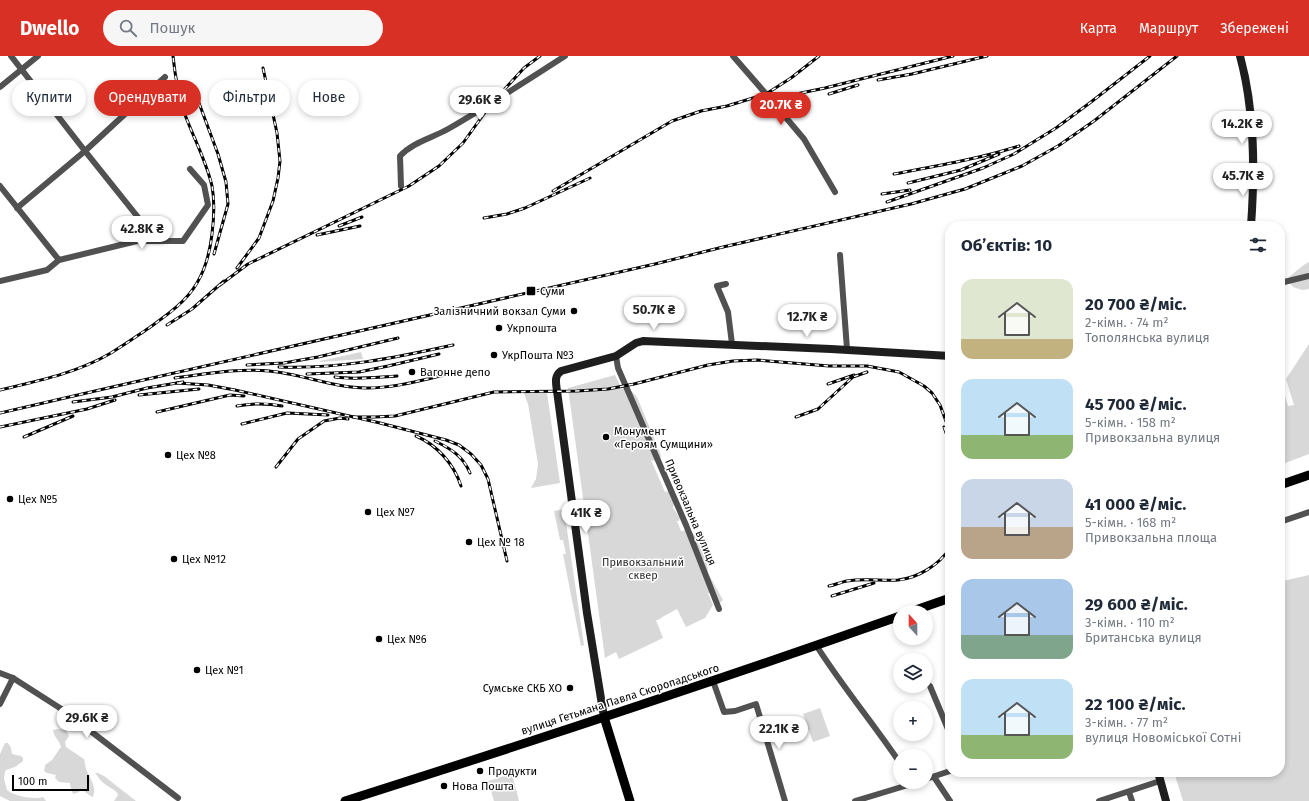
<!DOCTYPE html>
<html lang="uk">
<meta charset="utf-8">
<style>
body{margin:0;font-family:"Fira Sans",sans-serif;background:#f6f6f7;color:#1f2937;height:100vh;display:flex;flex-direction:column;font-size:15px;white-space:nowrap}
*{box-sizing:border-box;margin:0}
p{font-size:13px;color:#747a83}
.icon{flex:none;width:22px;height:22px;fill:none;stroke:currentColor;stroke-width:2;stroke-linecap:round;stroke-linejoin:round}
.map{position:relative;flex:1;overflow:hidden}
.side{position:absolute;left:945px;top:165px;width:340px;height:556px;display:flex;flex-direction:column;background:#fff;border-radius:16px;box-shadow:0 2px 6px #0003}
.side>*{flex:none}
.banner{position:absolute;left:12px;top:24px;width:380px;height:36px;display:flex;gap:8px}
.needle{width:26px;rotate:339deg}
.buttons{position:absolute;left:893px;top:549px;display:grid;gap:8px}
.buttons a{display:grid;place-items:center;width:40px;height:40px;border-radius:50%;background:#fff;box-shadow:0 2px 6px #0003;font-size:20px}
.scale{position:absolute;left:12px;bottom:10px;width:77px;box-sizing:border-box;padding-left:4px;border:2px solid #000;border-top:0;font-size:11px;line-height:14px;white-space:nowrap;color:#000;-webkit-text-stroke:3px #fff;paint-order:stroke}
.price{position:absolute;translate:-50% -34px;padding:0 9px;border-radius:14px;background:#fff;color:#222;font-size:13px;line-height:26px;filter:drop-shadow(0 1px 2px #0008)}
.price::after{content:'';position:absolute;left:50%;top:24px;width:12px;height:9px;margin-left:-6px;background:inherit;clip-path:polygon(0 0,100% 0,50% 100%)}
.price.selected{background:#d93025;color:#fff}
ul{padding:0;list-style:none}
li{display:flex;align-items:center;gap:12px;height:100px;padding:0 16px}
li span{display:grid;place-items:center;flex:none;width:112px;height:80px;border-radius:12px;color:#555}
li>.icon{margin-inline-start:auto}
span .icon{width:48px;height:48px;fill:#fffc;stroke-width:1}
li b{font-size:17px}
h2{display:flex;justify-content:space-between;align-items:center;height:48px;padding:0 16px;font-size:17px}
.pill{padding:0 14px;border-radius:18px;background:#fff;box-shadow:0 2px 6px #0003;font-size:14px;line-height:36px}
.pill.selected{background:#d93025;color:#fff}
header{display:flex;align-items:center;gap:24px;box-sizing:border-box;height:56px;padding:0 20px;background:#d93025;color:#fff}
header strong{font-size:19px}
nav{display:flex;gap:22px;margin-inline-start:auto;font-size:14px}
.search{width:280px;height:36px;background:#f6f6f7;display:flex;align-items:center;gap:10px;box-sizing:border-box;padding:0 14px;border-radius:22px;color:#747a83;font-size:15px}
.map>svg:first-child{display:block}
.green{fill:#d8d8d8}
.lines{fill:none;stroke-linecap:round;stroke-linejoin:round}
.street{stroke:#515151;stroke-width:6}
.secondary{stroke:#1e1e1e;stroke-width:8}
.primary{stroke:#000;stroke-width:9}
.rail-casing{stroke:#000;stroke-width:3}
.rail{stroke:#fff;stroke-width:1.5;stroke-dasharray:4.5;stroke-linecap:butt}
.poi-dot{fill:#000;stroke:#fff;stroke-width:1.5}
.labels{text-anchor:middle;stroke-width:3;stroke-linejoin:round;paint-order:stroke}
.poi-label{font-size:11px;fill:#000;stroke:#fff;text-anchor:start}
.street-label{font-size:11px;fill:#000;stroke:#fff}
.park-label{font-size:11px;fill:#2f2f2f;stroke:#fff}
</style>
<header>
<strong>Dwello</strong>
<div class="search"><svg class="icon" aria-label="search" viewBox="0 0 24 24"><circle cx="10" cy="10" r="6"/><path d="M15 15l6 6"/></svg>Пошук</div>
<nav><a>Карта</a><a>Маршрут</a><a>Збережені</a></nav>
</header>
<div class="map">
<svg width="1309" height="745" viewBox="0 0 1309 745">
<rect width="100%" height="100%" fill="#fff"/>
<!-- green -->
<g class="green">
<path d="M 1309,206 L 1309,233 L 1302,234 L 1293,231 L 1288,224 L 1289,221 C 1296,216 1301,210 1309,206 Z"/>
<polygon points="1309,288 1309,398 1280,409 1280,323 1288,350 1294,349 1286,323"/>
<polygon points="361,296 363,303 320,306 320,305"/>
<path d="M 615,319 L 622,333 C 630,333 632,335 637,341 L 661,399 L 660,404 L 658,406 L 651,404 L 665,436 L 669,435 L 674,446 L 673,452 L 680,462 L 679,465 L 677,465 L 681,475 L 690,474 C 697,479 709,508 708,517 L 723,544 L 719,548 L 710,537 L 708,537 L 713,549 L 705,562 L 686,571 L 677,553 L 664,560 L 658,564 L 656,564 L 663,582 L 619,603 L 616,596 L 605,602 L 568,332 Z"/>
<polygon points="524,337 547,337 560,427 531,432 536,423 538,408 528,348"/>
<polygon points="564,453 584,589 581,590 563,498 566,498 563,484 560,484 554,455"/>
<polygon points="1309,519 1309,745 1183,745 1174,716 1280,716 1280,524 1283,525"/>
<polygon points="820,652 830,680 813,686 803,658"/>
<path d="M 58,673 L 66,674 L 69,680 L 65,686 L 66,691 L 84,703 C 85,706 85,710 86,713 C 90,723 97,730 93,741 C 87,739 87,735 80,734 L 79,736 L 73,738 L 71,733 L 70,727 L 59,726 L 55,722 L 56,719 L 47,717 L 44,715 L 45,709 L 52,704 L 61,691 C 59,683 54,682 53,674 Z"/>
<path d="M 5,687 L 8,687 L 11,692 L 12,698 L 21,700 L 23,702 L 23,705 L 15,711 L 6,714 L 5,716 L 4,723 L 7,734 C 14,740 34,744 43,741 L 46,745 L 10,745 L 0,740 L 0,698 Z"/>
<path d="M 95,717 L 98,717 L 104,720 L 136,745 L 114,745 L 118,739 C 116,733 109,732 105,728 C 101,726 98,720 95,717 Z"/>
<polygon points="512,718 519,745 494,745 488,725"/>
</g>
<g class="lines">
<!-- street -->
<g class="street">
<polyline points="11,0 85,95 141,165"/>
<polyline points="733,0 766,38 804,83 835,136"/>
<polyline points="0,31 38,0"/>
<polyline points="0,130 59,204"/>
<path d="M 401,130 L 400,100 C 413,86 432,82 448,73 C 488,50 526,25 565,0"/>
<polyline points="17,152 85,95 165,21"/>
<polyline points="840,199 847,293"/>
<polyline points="0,225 47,214 59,204 137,185 183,185 208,149 204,129 190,113"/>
<polyline points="1280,227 1309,220"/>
<polyline points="726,228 717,230 728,256 732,288"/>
<polyline points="616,300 618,312 686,469 719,553"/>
<polyline points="1280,466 1309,456"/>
<path d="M 816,589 C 842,630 873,667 900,707"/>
<polyline points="0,617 13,622 63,654 178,742"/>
<polyline points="713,625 724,656 735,655 756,648 785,745"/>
<polyline points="930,630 950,678"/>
<polyline points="0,648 13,622"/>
<polyline points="934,721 950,745"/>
<polyline points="926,723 950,715"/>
<polyline points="1129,736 1132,745"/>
<polyline points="855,745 918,726"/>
<polyline points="1099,745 1160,725"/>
</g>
<!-- secondary -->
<g class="secondary">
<path d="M 1240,0 C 1255,55 1255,114 1251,170"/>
<path d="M 604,661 L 587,557 L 557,335 C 556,327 554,320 561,315 L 616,300 L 636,287 L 643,285 L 831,293 L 950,300"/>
<polyline points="1158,716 1166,745"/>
</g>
<!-- primary -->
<g class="primary">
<polyline points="1280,429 1309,419"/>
<polyline points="910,556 950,542"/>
<polyline points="604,661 630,745"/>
<path d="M 345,745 C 531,686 716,625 900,560"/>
</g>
<!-- rail casing -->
<g class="rail-casing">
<g id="rail">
<polyline points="878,24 912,18 987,0"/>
<polyline points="829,38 858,29"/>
<polyline points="196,39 218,98 226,126 228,148 214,198"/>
<polyline points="758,44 777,42 825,32 953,0"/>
<path d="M 894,118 C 936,110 978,103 1019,90"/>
<polyline points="908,127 961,114 999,98"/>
<polyline points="553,135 672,65 701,55 727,50 766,38 791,22 819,0"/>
<polyline points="882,138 910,134"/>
<polyline points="887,146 983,112 1014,98 1056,72 1091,46 1150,0"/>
<polyline points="484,162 507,158 525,152 590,122"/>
<polyline points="339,170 362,161"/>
<polyline points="317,179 360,170"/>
<polyline points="237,212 259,182 273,145 278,122 280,105 277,77 263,12"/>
<polyline points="220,229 248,208 409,130 439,110 463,87 491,48 524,12 540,0"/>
<polyline points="167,269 192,253 224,225"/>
<polyline points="247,309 284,307 318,301 398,282"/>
<path d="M 279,311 C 340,313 394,302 453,289"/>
<polyline points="307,318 359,316 388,310 439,298"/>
<path d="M 335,321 C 356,324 377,321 397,320"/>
<path d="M 175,322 C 206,318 238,312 269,315 C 302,318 334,332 367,332 C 397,332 425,323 454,317"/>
<polyline points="177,327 208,329 235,334 380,367 446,384 459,389 471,398 481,409 488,423 507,505"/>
<polyline points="828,328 854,319"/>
<path d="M 0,334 C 38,325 77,317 111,297 C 124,289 137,280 149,272 C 167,259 186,246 197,227 C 206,212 210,195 212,178 C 214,162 215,146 212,130 C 206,104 193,81 184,56 C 178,38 175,19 173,0"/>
<polyline points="139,339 199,333"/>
<polyline points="73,346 112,341 147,332 183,326"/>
<path d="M 237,350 C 253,347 266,347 282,350"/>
<polyline points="157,356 230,339 244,340"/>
<polyline points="0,357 108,332 655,208 723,191 911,148 965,133 1022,110 1058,90 1094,65 1177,0"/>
<polyline points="353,361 375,361 395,360 494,336 577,335 608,333 634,328 708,309 733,305 757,304 829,310 867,310 899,316 924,330 932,337 940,349 950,376"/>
<polyline points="796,361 818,353 853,321 867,316"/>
<polyline points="242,368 287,357 328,359"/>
<polyline points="0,371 87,353 115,344"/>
<polyline points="944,371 950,388"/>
<path d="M 416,380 C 437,389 454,408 461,430"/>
<polyline points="24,381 73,360"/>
<path d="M 435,385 C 451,393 463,400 470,417"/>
<polyline points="276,411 298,383 324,365 340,362 348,363"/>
<path d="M 829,530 C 835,529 841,526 847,525 C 864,522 881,525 898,524 C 918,522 939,509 950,492"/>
<polyline points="832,540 874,527"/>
</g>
</g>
<!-- rail -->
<use href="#rail" class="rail"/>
</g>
<!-- markers -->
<g class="poi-dot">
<rect x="526" y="230" width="10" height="10" rx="2"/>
<circle cx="574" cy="255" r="4"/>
<circle cx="499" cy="272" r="4"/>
<circle cx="494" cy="299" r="4"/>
<circle cx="412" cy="316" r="4"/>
<circle cx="606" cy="381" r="4"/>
<circle cx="168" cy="399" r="4"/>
<circle cx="10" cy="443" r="4"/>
<circle cx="368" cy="456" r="4"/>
<circle cx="469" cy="486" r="4"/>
<circle cx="174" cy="503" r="4"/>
<circle cx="379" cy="583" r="4"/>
<circle cx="197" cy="614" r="4"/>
<circle cx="570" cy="632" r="4"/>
<circle cx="480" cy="715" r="4"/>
<circle cx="444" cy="730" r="4"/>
</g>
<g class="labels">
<!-- poi labels -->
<g class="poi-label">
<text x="540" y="239">Суми</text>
<text x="566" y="259" text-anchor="end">Залізничний вокзал Суми</text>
<text x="507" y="276">Укрпошта</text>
<text x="502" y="303">УкрПошта №3</text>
<text x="420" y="320">Вагонне депо</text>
<text x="614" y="379">Монумент<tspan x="614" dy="13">«Героям Сумщини»</tspan></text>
<text x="176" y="403">Цех №8</text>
<text x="18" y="447">Цех №5</text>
<text x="376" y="460">Цех №7</text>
<text x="477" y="490">Цех № 18</text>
<text x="182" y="507">Цех №12</text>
<text x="387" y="587">Цех №6</text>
<text x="205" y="618">Цех №1</text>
<text x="562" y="636" text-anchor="end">Сумське СКБ ХО</text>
<text x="488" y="719">Продукти</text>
<text x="452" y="734">Нова Пошта</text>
</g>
<!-- street labels -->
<g class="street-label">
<text transform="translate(691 456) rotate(67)" y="4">Привокзальна вулиця</text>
<text transform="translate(620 643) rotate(-18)" y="4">вулиця Гетьмана Павла Скоропадського</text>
</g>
<!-- park labels -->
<g class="park-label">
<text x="643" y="510">Привокзальний<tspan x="643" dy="13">сквер</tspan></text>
</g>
</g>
</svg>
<div class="buttons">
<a><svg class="needle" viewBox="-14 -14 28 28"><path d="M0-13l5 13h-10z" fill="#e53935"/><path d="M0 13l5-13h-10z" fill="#747a83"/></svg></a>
<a><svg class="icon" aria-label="layers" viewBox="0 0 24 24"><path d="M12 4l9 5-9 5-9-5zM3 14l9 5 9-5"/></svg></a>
<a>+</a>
<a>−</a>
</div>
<div class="scale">100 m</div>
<b class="price" style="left:480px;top:65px">29.6K ₴</b>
<b class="price selected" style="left:781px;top:70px">20.7K ₴</b>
<b class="price" style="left:1242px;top:89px">14.2K ₴</b>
<b class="price" style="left:1243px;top:141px">45.7K ₴</b>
<b class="price" style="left:142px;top:194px">42.8K ₴</b>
<b class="price" style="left:654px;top:275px">50.7K ₴</b>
<b class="price" style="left:807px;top:282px">12.7K ₴</b>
<b class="price" style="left:586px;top:478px">41K ₴</b>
<b class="price" style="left:87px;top:683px">29.6K ₴</b>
<b class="price" style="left:779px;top:694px">22.1K ₴</b>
<div class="banner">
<a class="pill">Купити</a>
<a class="pill selected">Орендувати</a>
<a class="pill">Фільтри</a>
<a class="pill">Нове</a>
</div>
<section class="side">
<h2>Об’єктів: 10<svg class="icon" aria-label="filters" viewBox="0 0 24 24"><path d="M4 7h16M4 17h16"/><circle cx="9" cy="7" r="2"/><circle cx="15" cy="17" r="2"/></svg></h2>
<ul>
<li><span style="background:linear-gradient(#dfe7d0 75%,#c2b280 0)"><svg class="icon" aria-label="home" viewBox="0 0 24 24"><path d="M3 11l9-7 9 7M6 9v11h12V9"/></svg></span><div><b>20 700 ₴/міс.</b><p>2-кімн. · 74 m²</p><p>Тополянська вулиця</p></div></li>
<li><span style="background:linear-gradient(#bfe0f5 70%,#8fb573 0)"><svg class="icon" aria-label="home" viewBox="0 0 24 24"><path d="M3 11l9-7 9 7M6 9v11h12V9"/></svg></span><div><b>45 700 ₴/міс.</b><p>5-кімн. · 158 m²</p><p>Привокзальна вулиця</p></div></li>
<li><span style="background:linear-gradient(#c9d6e8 60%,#b9a48a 0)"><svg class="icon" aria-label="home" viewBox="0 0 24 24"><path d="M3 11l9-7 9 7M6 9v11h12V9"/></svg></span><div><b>41 000 ₴/міс.</b><p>5-кімн. · 168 m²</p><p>Привокзальна площа</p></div></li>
<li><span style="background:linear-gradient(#a9c7e8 70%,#7fa58c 0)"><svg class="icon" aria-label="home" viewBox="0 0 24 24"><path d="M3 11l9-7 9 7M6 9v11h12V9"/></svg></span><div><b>29 600 ₴/міс.</b><p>3-кімн. · 110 m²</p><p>Британська вулиця</p></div></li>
<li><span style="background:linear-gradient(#bfe0f5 70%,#8fb573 0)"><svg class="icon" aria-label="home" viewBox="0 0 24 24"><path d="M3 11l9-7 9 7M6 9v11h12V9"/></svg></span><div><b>22 100 ₴/міс.</b><p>3-кімн. · 77 m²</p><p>вулиця Новоміської Сотні</p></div></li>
</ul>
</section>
</div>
